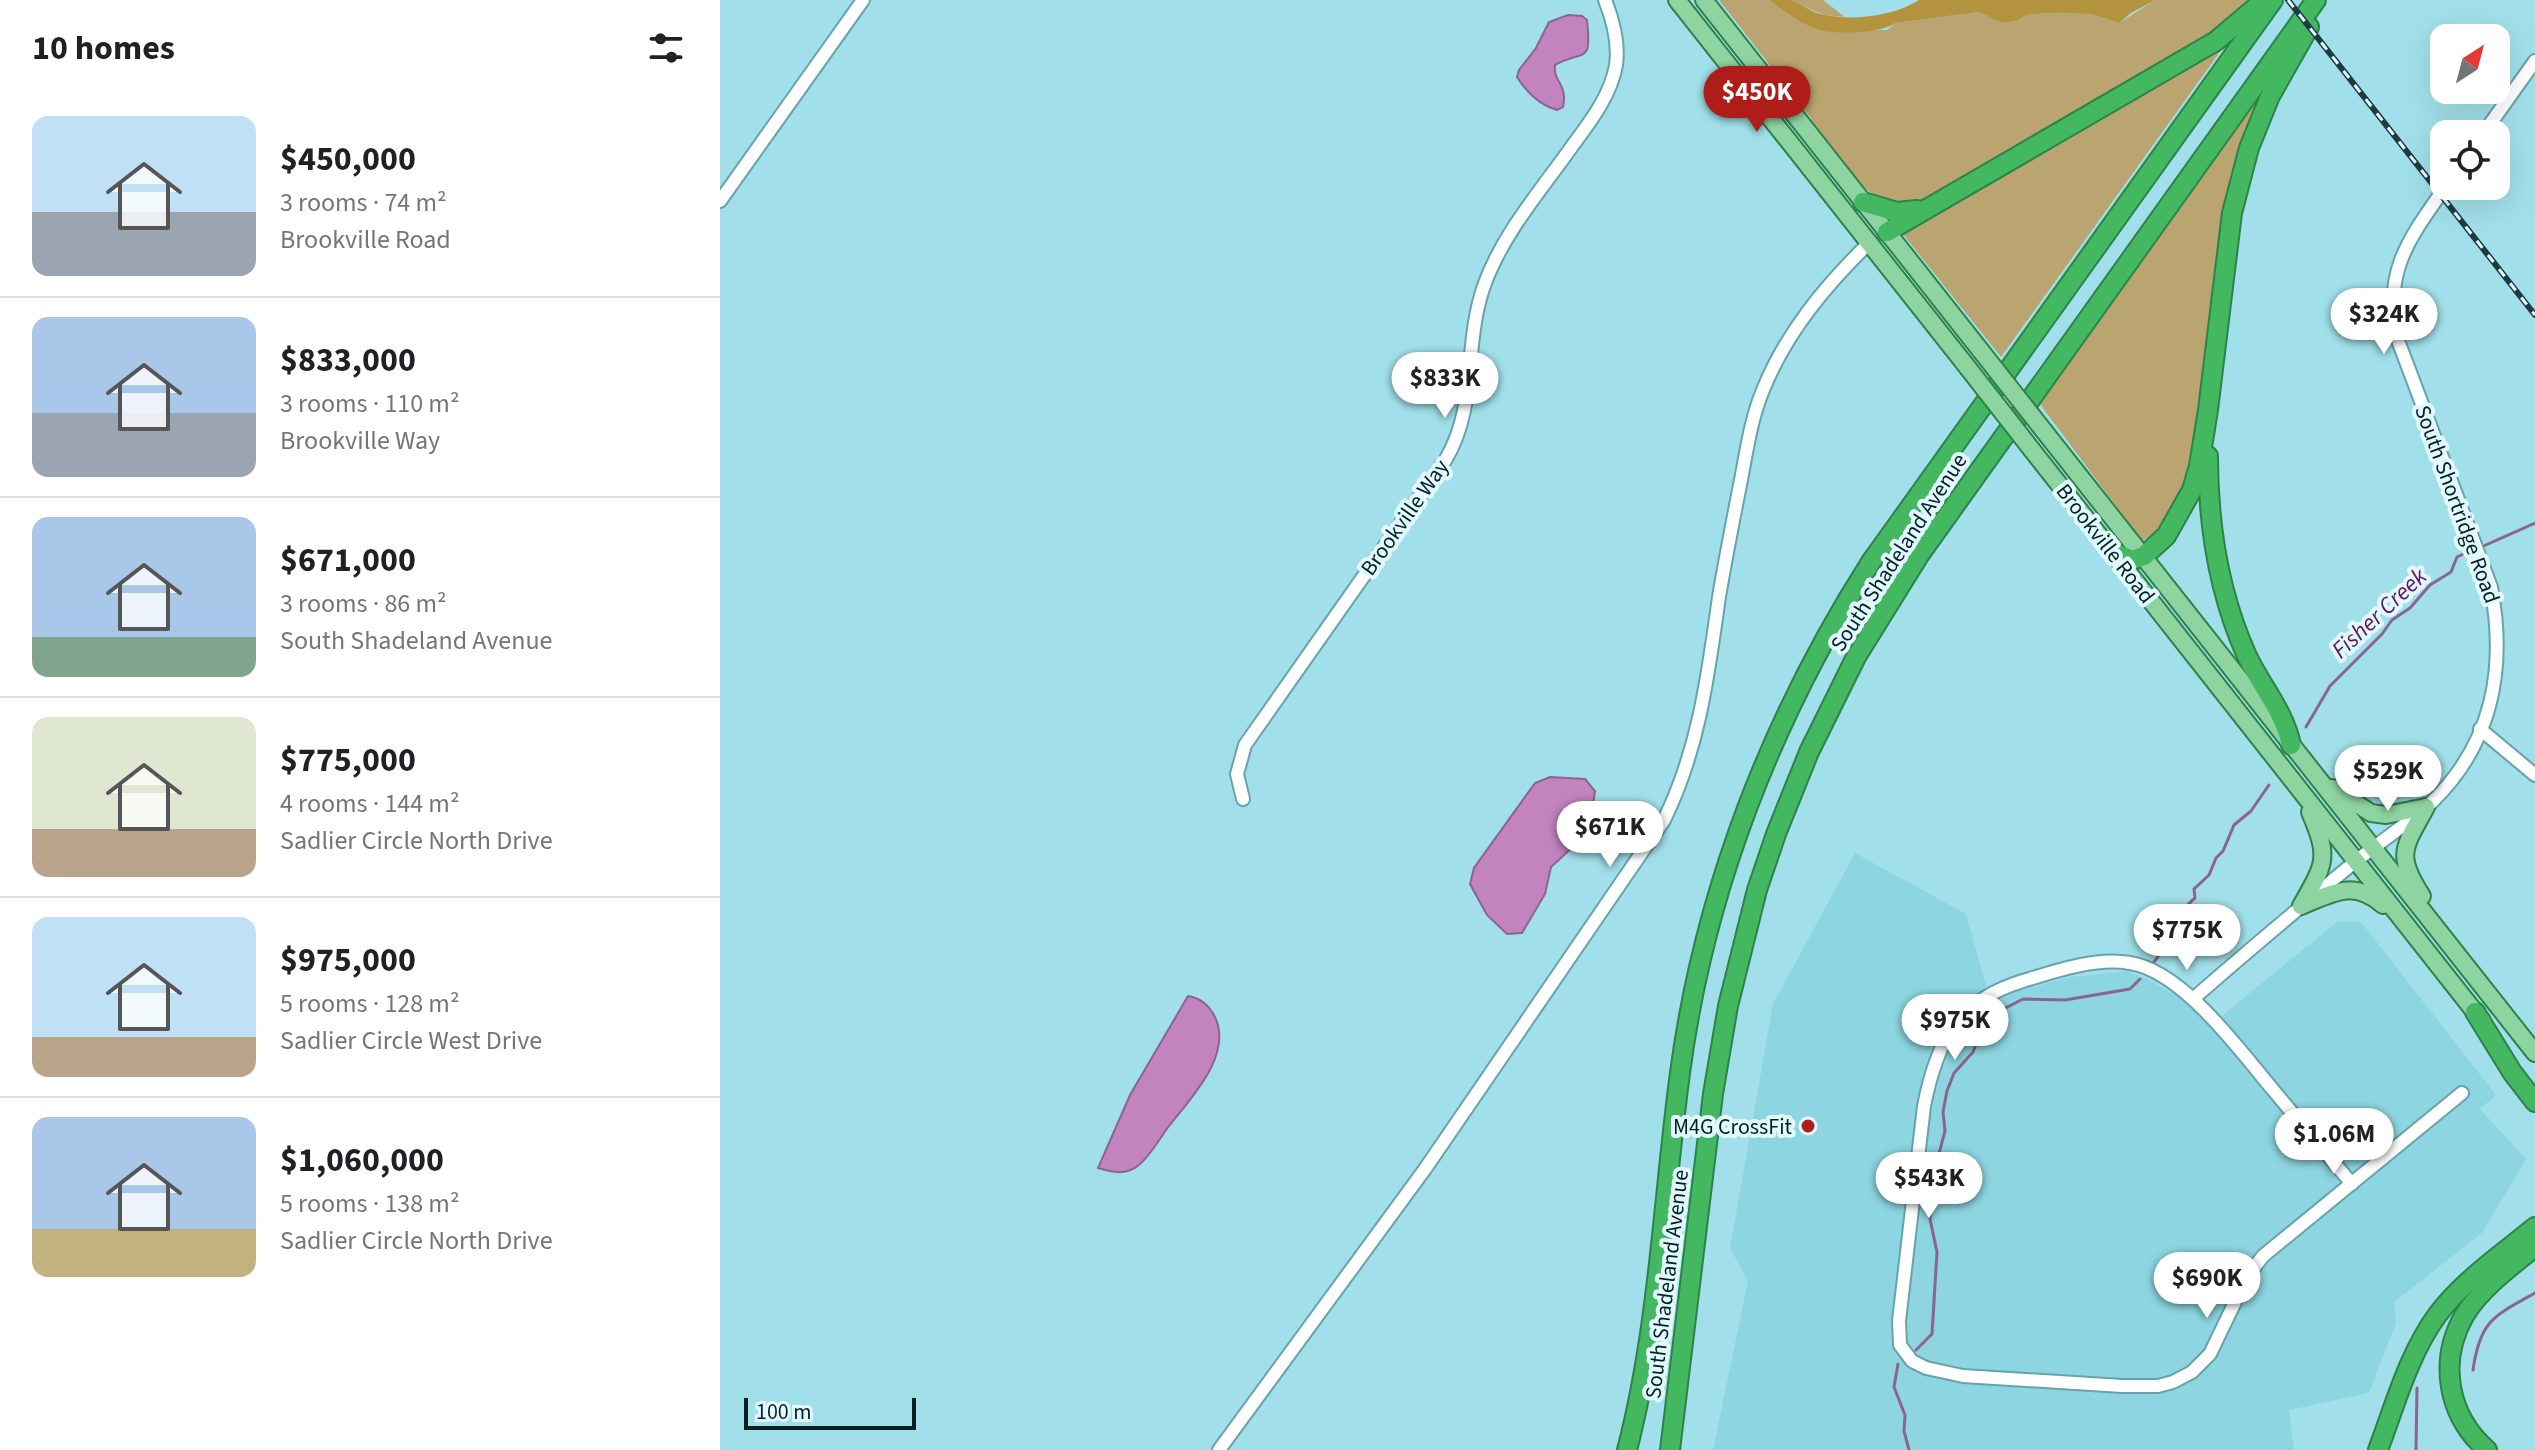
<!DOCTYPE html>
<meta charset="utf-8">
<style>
body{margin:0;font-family:"Source Sans 3",sans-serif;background:#f6f6f6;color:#202124;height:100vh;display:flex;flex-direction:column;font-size:30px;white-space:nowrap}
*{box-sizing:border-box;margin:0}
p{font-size:26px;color:#757577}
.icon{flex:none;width:44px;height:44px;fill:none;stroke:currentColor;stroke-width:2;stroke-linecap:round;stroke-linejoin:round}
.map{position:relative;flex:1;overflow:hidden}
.sheet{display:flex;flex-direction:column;background:#fff;width:720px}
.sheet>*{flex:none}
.needle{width:52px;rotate:36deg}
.tools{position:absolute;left:1710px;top:24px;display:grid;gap:16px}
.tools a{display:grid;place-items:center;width:80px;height:80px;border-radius:16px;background:#fff;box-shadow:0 8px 32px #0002;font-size:40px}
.scale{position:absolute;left:24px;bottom:20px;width:172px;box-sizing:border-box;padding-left:8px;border:4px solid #051f23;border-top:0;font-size:22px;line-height:28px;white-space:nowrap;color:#051f23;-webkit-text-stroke:6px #e1f9fd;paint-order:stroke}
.price{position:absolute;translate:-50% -68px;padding:0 18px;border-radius:28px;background:#fff;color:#222;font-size:26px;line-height:52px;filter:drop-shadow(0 2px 4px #0008)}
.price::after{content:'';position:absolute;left:50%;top:48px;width:24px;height:18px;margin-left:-12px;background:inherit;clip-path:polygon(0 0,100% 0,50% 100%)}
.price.active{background:#ae1d17;color:#fff}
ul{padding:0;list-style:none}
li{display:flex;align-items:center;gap:24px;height:200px;padding:0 32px}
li+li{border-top:2px solid #e0e0e0}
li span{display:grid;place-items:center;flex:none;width:224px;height:160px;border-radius:16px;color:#555}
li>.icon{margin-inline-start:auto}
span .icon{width:96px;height:96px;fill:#fffc;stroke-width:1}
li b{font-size:34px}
h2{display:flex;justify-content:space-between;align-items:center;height:96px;padding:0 32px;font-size:34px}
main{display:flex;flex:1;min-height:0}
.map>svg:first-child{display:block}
.built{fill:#8dd5e1}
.green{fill:#baa570}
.forest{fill:#b3933e}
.water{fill:#c283be;stroke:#896590;stroke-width:2}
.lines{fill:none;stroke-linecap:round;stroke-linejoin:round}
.stream{stroke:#896590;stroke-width:3}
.minor-casing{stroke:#66a3ad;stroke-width:16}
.major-casing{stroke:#2d824b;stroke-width:20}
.highway-casing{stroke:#2d824b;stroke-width:22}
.minor{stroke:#fff;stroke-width:12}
.major{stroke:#8ed4a0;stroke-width:16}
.highway{stroke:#43b861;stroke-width:18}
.rail-casing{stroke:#1d3c41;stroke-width:6}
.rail{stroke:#e1f9fd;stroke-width:3;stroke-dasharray:9;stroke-linecap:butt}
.major-bridge-casing{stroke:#2d824b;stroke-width:20;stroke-linecap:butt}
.major-bridge{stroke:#8ed4a0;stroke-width:16}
.poi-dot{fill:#ae1d17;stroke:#e1f9fd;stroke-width:3}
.labels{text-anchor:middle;stroke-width:8;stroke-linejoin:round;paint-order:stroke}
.street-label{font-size:22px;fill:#051f23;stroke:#e1f9fd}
.poi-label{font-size:22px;fill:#051f23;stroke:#e1f9fd;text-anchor:end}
.water-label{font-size:24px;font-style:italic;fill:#611560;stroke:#e1f9fd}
</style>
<main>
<section class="sheet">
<h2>10 homes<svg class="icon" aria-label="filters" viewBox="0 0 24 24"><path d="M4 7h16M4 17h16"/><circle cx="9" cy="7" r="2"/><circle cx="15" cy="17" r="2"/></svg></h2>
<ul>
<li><span style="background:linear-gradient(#bfe0f5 60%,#9aa5b1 0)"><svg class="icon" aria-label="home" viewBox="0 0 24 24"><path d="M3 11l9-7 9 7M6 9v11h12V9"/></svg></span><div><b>$450,000</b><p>3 rooms · 74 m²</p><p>Brookville Road</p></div></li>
<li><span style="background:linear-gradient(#a9c7e8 60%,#9aa5b1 0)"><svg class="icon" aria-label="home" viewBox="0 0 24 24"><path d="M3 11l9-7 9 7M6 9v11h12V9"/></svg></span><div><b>$833,000</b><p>3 rooms · 110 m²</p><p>Brookville Way</p></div></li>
<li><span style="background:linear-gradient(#a9c7e8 75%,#7fa58c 0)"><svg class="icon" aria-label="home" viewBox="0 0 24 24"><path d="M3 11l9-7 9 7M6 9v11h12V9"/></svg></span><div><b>$671,000</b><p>3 rooms · 86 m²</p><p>South Shadeland Avenue</p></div></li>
<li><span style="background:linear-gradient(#dfe7d0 70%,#b9a48a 0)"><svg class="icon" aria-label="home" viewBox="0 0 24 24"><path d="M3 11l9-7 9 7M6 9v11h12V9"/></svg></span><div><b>$775,000</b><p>4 rooms · 144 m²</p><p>Sadlier Circle North Drive</p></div></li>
<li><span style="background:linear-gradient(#bfe0f5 75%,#b9a48a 0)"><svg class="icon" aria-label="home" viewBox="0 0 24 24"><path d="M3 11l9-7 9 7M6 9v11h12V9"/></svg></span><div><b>$975,000</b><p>5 rooms · 128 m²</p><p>Sadlier Circle West Drive</p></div></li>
<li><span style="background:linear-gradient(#a9c7e8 70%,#c2b280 0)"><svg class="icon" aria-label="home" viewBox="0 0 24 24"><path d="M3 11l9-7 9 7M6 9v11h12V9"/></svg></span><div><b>$1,060,000</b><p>5 rooms · 138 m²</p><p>Sadlier Circle North Drive</p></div></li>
</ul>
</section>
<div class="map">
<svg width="1815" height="1450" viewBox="0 0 1815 1450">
<rect width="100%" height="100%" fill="#a1e0ea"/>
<!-- built -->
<polygon class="built" points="1135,853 1246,914 1271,1004 1299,991 1350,977 1407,971 1431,981 1460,998 1489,1026 1617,922 1641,922 1776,1095 1760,1109 1806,1159 1762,1233 1674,1302 1676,1323 1649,1393 1569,1410 1574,1450 993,1450 1028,1281 1010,1248 1053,1004"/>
<!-- green -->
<g class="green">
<path d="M 999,0 L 1050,0 L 1101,30 L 1167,30 L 1175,23 L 1259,12 L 1282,23 L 1297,21 L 1306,15 L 1328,13 L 1371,14 L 1399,23 L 1435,0 L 1533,0 L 1469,50 L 1204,200 C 1194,202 1182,205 1172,203 C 1140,196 1110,147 1090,123 L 1091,118 Z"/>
<polygon points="1069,0 1103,0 1125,17 1104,15"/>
<polygon points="1507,42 1281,357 1182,233"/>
<path d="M 1555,67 C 1542,101 1525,135 1515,170 C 1509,191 1504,214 1500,236 C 1485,309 1492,505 1422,541 L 1320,404 Z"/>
</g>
<!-- forest -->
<path class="forest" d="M 1050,0 C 1056,0 1064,0 1070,0 C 1082,4 1092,13 1105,15 C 1134,21 1174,16 1199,0 L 1435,0 L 1411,13 L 1399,23 L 1371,14 L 1328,13 L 1306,15 L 1297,21 L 1282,23 L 1259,12 L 1175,23 C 1163,33 1116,35 1100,30 C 1083,25 1064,11 1050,0 Z"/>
<!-- water -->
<g class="water">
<path d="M 848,15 L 862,16 L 867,20 C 872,66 864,49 835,65 C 833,83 848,83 843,107 L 837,110 C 819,105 807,93 797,77 L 799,70 L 816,48 L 829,22 Z"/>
<polygon points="830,777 865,779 875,791 871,818 857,843 831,867 825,894 802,933 787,934 767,915 750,884 754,868 815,783"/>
<path d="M 468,996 C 481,998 489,1005 495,1017 C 513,1055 471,1098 449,1126 C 440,1138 430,1156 419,1165 C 406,1176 391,1172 378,1168 L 410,1095 Z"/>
</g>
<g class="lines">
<!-- stream -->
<g class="stream">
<polyline points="1759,548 1815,523"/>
<polyline points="1586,727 1610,686 1662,634 1672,620 1690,608 1710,585 1731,572 1737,557 1752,550"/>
<path d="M 1433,963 C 1451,943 1454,915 1475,898 L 1474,889 L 1489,875 L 1496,858 L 1503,851 L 1514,825 L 1531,811 L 1549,785"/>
<polyline points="1196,1350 1212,1334 1217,1252 1210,1219 1212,1200 1218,1188 1216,1165 1225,1131 1223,1112 1227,1091 1234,1073 1253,1052 1266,1018 1303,999 1345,1000 1410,989 1420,979"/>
<polyline points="1178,1364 1174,1387 1185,1415 1184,1431 1189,1450"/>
<path d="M 1753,1370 C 1760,1320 1774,1316 1815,1293"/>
<polyline points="1696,1450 1697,1388"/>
</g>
<!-- minor casing -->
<g class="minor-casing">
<g id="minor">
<polyline points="1763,134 1815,61"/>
<polyline points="0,201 143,0"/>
<polyline points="1760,729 1815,775"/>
<path d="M 523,799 L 517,774 L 525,745 L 726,459 C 758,405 743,342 765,283 C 784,232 822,189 853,145 C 870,122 891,95 896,65 C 899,44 893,20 885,0"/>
<path d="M 1473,999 C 1525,953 1578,909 1631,865 C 1658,843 1688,824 1713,801 C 1774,741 1786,667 1771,587 L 1679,343 C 1661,274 1688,240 1726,186"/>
<path d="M 1632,1184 C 1606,1153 1580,1122 1554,1091 C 1521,1052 1463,971 1410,963 C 1376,957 1335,971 1303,981 C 1237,1001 1217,1041 1204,1106 L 1179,1321 L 1180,1345 L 1192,1361 L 1206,1368 L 1243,1376 L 1402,1386 L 1438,1386 L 1453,1382 L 1472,1372 L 1490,1354 L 1527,1277 L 1543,1256 L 1742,1093"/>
<path d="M 499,1450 L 705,1169 L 944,820 C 979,749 988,675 999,597 C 1005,561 1012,526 1019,490 C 1026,456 1030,421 1043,390 C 1066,333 1105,286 1149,243"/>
</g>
</g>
<!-- major casing -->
<g class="major-casing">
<g id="major">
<polyline points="957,0 1248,368"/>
<polyline points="984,0 1261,351"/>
<polyline points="1324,431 1815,1053"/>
<polyline points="1312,450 1762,1021"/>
<polyline points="1612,788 1651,813 1666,815 1706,807"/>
<path d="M 1702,896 C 1674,853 1685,847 1706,807"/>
<path d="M 1581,906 C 1605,863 1610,859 1590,812"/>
<path d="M 1581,906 C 1613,893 1633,879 1663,905"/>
</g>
</g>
<!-- highway casing -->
<g class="highway-casing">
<g id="highway">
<polyline points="1143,202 1177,212 1197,210"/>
<polyline points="1167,232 1496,41 1542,2"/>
<path d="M 1488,456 C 1488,525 1498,592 1527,656 C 1541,686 1564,711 1571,745"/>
<polyline points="1393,552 1412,560 1424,556 1446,536 1472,490 1479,466 1488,410 1512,213 1529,148 1550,96 1589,27"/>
<polyline points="1755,1012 1792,1072 1815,1102"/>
<path d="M 907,1450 C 939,1327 943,1199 960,1073 C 984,891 1052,717 1151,562 L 1553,0"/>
<polyline points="950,1450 993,1094 1008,1006 1037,890 1056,834 1089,752 1136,657 1200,554 1596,0"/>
<path d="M 1658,1450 C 1675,1405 1689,1353 1718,1314 C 1744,1280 1782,1254 1815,1227"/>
<path d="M 1767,1450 C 1728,1416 1718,1362 1744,1316 C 1760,1289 1791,1266 1815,1247"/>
</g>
</g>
<!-- minor -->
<use href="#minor" class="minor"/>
<!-- major -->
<use href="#major" class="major"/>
<!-- highway -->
<use href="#highway" class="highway"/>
<!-- rail casing -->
<g class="rail-casing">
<polyline id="rail" points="1568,0 1815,315"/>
</g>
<!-- rail -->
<use href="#rail" class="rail"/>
<!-- major-bridge casing -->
<g class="major-bridge-casing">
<g id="major-bridge">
<polyline points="1261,351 1324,431"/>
<polyline points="1248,368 1312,450"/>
</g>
</g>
<!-- major-bridge -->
<use href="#major-bridge" class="major-bridge"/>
</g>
<!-- markers -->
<circle class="poi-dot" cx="1088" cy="1126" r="8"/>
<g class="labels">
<!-- street labels -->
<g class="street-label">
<text transform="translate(1738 504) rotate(70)" y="8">South Shortridge Road</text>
<text transform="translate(684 517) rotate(-55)" y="8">Brookville Way</text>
<text transform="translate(1386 543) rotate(52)" y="8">Brookville Road</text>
<text transform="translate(1178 552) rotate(-57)" y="8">South Shadeland Avenue</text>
<text transform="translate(946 1284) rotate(-83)" y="8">South Shadeland Avenue</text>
</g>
<!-- poi labels -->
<g class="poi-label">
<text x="1072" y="1134">M4G CrossFit</text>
</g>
<!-- water labels -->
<g class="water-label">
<text transform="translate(1659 613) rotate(-43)" y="8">Fisher Creek</text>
</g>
</g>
</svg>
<div class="tools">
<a><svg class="needle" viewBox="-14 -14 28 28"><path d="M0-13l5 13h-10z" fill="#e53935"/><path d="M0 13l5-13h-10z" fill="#757577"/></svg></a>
<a><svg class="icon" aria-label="locate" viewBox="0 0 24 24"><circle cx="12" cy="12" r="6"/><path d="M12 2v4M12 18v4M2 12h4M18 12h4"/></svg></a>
</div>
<div class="scale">100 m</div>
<b class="price active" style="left:1037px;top:134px">$450K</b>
<b class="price" style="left:1664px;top:356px">$324K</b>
<b class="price" style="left:725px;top:420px">$833K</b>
<b class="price" style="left:1668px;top:813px">$529K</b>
<b class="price" style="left:890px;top:869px">$671K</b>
<b class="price" style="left:1467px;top:972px">$775K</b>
<b class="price" style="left:1235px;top:1062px">$975K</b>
<b class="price" style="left:1614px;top:1176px">$1.06M</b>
<b class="price" style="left:1209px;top:1220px">$543K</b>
<b class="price" style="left:1487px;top:1320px">$690K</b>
</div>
</main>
